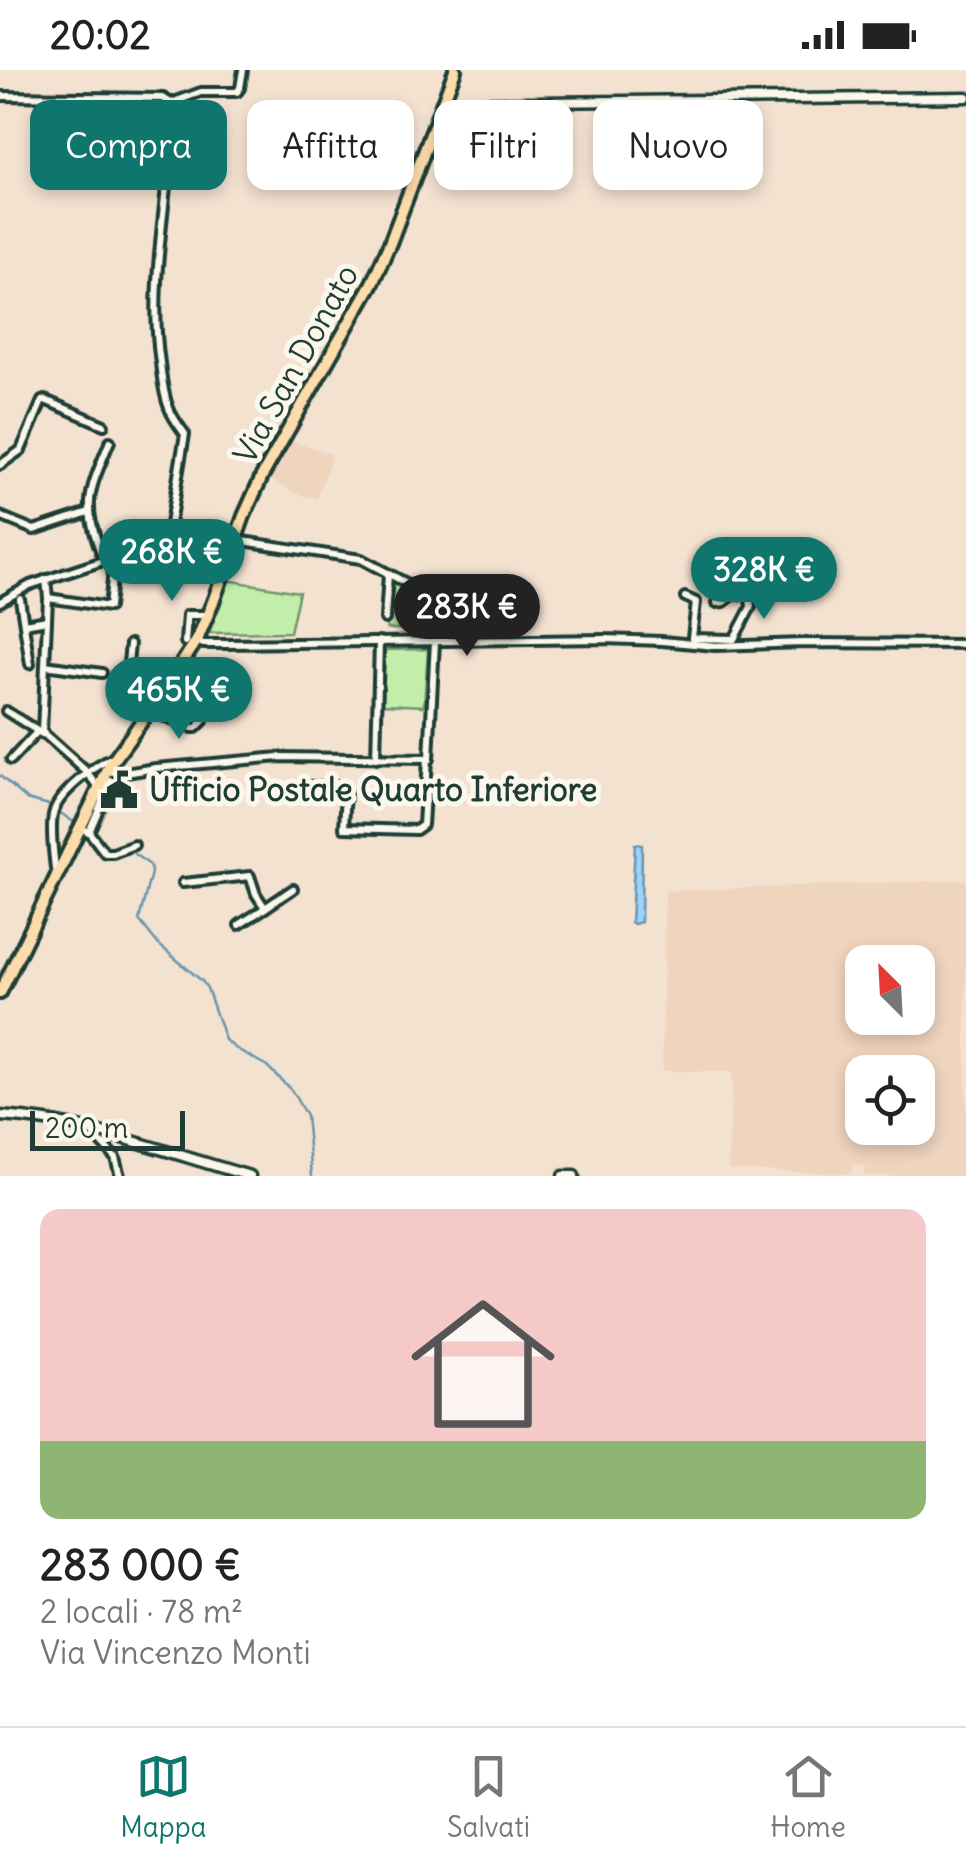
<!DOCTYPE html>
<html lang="it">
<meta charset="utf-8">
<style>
body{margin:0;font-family:Delius,sans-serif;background:#f6f6f6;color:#222;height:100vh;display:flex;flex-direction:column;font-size:38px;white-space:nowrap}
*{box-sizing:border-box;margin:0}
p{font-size:32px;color:#767676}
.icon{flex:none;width:55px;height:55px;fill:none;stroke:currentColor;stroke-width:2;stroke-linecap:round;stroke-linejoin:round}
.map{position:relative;height:1106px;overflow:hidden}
.side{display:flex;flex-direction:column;background:#fff;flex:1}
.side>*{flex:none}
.guide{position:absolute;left:30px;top:30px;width:908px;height:90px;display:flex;gap:20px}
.needle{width:65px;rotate:336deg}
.fabs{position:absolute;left:845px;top:875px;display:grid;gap:20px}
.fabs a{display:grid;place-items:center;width:90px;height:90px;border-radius:20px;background:#fff;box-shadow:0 5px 15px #0003;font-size:50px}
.scale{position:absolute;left:30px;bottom:25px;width:155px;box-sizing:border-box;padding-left:10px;border:5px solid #1f3d34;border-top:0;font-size:28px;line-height:35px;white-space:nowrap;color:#1f3d34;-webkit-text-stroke:8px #fbf7ec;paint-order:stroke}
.price{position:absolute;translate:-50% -85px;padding:0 22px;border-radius:35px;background:#0f766e;color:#fff;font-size:32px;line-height:65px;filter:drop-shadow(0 2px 5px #0008)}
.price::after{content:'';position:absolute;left:50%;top:60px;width:30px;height:22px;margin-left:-15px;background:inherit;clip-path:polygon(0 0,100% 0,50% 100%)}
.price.current{background:#222;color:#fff}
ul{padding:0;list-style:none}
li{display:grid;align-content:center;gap:20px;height:530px;padding:0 40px}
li+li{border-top:2px solid #e0e0e0}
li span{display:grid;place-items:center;height:310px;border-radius:20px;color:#555}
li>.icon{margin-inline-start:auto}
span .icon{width:180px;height:180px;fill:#fffc;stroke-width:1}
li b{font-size:42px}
.chip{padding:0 35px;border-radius:20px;background:#fff;box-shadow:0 5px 15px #0003;font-size:35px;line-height:90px}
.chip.current{background:#0f766e;color:#fff}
.status{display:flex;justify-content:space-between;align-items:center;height:70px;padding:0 50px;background:#fff;direction:ltr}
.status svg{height:28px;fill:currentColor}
.menu{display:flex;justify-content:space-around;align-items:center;height:140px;border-top:2px solid #e0e0e0;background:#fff;font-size:28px;color:#767676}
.menu a{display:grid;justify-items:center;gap:5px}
.menu .current{color:#0f766e}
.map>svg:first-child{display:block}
.built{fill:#efd4be;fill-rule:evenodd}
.green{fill:#c2edaa;stroke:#70956f;stroke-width:2.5}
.water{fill:#9cd2fb;stroke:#6a96ab;stroke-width:2.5}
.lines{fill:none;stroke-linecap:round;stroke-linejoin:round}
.stream{stroke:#6a96ab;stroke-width:2.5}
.minor-casing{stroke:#1f3d34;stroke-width:14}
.tertiary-casing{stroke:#1f3d34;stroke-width:15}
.primary-casing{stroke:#1f3d34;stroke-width:18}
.minor{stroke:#fbf7ec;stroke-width:6}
.tertiary{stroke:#fbf7ec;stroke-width:8}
.primary{stroke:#fddcac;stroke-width:10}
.labels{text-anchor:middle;stroke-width:10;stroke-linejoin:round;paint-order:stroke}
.street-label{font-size:32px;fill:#1f3d34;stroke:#fbf7ec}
.poi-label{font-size:32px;font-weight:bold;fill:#1f3d34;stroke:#fbf7ec;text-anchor:start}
</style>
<div class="status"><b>20:02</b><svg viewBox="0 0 49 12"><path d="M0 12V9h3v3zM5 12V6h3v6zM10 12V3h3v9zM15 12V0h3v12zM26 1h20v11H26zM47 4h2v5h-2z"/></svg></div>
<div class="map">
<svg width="966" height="1106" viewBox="0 0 966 1106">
<rect width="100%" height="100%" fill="#f4e2d1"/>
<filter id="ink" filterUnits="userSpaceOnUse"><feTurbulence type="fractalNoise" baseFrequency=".01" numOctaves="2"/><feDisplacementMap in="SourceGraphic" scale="20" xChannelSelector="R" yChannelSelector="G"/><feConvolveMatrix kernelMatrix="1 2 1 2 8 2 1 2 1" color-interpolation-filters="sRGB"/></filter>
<g filter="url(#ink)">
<!-- built -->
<g class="built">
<polygon points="285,369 332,384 317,429 296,423 267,407"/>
<path d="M 966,810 L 966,1106 L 864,1106 L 864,1096 L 853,1095 L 851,1104 L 728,1099 L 732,1002 L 662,1001 L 665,821 ZM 918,892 L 918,948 L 862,948 L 862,892 ZM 918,1002 L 918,1058 L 862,1058 L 862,1002 Z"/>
</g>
<!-- green -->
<g class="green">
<polygon points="226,510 299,522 290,562 205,563 215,544"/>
<polygon points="391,513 434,536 432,559 387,559"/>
<polygon points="428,579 424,636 383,634 385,580"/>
</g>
<!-- water -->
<polygon class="water" points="635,774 642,775 641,852 634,854 631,852"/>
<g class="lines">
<!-- stream -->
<g class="stream">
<polyline points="0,706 27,729 49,735 75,753"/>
<polyline points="134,784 150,795 151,803 139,850 158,874 202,911 207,918 225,970 235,978 267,996 292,1021 306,1046 312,1106"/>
</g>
<!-- minor casing -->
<g class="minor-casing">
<g id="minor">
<path d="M 0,26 L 163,28 L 171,33 C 172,120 147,206 160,293 C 162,308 163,324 169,338 C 172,347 179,356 185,364 L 170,454 L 173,468"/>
<polyline points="171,33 201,22 237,22 240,18 243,0"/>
<polyline points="0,395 21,380 42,331 45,330 104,355"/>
<polyline points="0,446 34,460 89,442"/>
<path d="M 104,491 C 82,432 87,427 110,371"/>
<polyline points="46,509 48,528 42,662 88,703 98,717"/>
<polyline points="685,527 696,532 692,568"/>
<polyline points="48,528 109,537 113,500"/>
<polyline points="20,529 30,594"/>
<polyline points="0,532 30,515 173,468 193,470 231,480"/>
<polyline points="385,549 388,504"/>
<polyline points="24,554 47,550"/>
<polyline points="692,568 734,569 751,537 750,529 746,525 733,525 724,532 717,533"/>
<polyline points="198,571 203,574 225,574 604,569 662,571 715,576 803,573 966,574"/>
<polyline points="185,572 187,545 207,545"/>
<polyline points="130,574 127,602 172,607"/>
<polyline points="45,595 102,603"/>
<polyline points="6,641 42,664"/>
<polyline points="150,641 192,658 196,658 203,651"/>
<polyline points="376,689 379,571"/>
<polyline points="11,690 37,662"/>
<polyline points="107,700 120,704 156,698 280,687 429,689 435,571 440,531 361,489 236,470"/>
<polyline points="305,716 341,716 346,720 344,758 416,760 423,755 427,689"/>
<polyline points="81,758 89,762 105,783 113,783 134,775"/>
<polyline points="89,762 111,711"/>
<path d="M 56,806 C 54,791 49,755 54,741 C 60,722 96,695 113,688"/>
<polyline points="183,813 250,806 256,824 265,838 239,855"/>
<polyline points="265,838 293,819"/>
<polyline points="89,1060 115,1087 120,1106"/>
</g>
</g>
<!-- tertiary casing -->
<g class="tertiary-casing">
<g id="tertiary">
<polyline points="443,33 966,27"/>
<path d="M 0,1046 C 88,1051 167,1083 250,1106"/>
<polyline points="563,1106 574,1106"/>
</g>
</g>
<!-- primary casing -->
<g class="primary-casing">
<polyline id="primary" points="0,923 111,694 165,619 197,570 213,532 244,446 262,406 372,213 390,173 455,0"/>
</g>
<!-- minor -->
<use href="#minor" class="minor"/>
<!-- tertiary -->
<use href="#tertiary" class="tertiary"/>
<!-- primary -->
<use href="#primary" class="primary"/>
</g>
</g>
<!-- icons -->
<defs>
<g id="civic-bare" transform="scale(3)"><path d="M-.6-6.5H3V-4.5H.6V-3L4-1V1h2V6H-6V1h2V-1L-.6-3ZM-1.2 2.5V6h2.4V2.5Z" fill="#1f3d34" stroke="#fbf7ec" stroke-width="2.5" paint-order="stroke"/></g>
</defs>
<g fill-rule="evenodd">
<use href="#civic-bare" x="119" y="720"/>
</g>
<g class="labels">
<!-- street labels -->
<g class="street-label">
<text transform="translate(296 294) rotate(-61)" y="11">Via San Donato</text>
</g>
<!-- poi labels -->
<g class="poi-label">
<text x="149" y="731">Ufficio Postale Quarto Inferiore</text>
</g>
</g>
</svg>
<div class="fabs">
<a><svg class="needle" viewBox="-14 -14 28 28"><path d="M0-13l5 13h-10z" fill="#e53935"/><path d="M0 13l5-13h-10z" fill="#767676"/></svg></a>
<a><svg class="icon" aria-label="locate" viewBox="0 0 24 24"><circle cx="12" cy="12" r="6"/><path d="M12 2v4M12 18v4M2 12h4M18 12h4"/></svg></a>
</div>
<div class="scale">200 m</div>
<b class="price" style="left:172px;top:534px">268K €</b>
<b class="price" style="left:764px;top:552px">328K €</b>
<b class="price current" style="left:467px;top:589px">283K €</b>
<b class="price" style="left:179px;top:672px">465K €</b>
<div class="guide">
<a class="chip current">Compra</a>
<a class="chip">Affitta</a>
<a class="chip">Filtri</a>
<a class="chip">Nuovo</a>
</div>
</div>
<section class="side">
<ul>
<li><span style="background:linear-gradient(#f6c9c9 75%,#8fb573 0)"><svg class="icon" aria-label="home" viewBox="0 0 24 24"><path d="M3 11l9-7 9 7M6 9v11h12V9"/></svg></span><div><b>283 000 €</b><p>2 locali · 78 m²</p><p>Via Vincenzo Monti</p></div></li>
</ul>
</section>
<nav class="menu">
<a class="current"><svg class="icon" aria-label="map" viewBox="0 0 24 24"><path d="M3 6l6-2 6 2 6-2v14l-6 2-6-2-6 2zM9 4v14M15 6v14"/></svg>Mappa</a>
<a><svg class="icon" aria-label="saved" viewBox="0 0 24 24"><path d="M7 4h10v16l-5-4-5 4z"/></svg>Salvati</a>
<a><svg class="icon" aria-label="home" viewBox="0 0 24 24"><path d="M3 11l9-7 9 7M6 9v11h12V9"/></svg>Home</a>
</nav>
